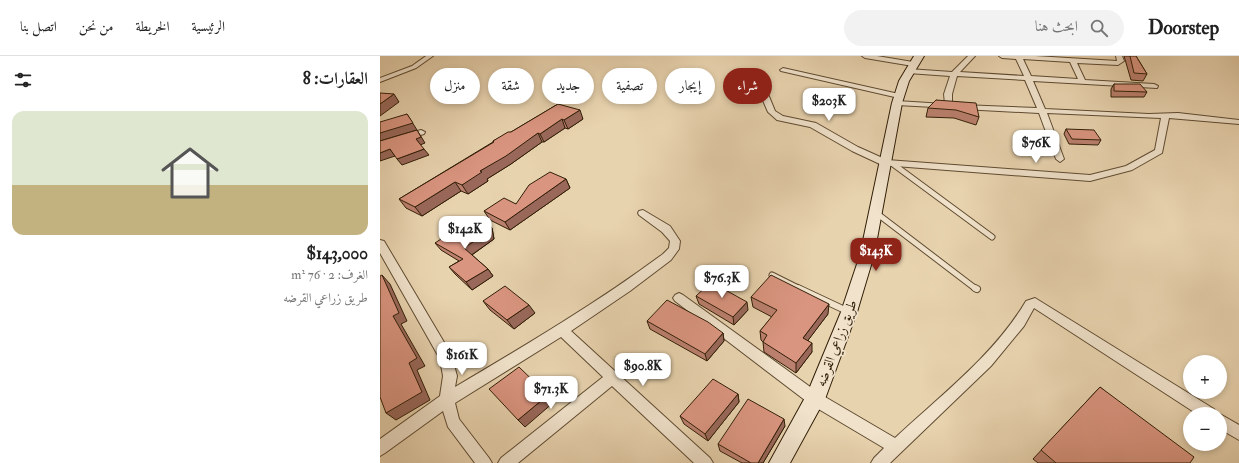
<!DOCTYPE html>
<html lang="ar">
<meta charset="utf-8">
<style>
body{margin:0;font-family:"IM FELL Double Pica",Amiri,serif;background:#f2f2f2;color:#222;direction:rtl;height:100vh;display:flex;flex-direction:column;font-size:15px;white-space:nowrap}
*{box-sizing:border-box;margin:0}
p{font-size:13px;color:#767676}
.icon{flex:none;width:22px;height:22px;fill:none;stroke:currentColor;stroke-width:2;stroke-linecap:round;stroke-linejoin:round}
.map{position:relative;flex:1;overflow:hidden;direction:ltr}
.details{display:flex;flex-direction:column;background:#fff;width:380px}
.details>*{flex:none}
.banner{position:absolute;left:12px;top:12px;width:380px;height:36px;direction:rtl;display:flex;gap:8px}
.controls{position:absolute;left:803px;top:299px;display:grid;gap:8px}
.controls a{display:grid;place-items:center;width:44px;height:44px;border-radius:50%;background:#fff;box-shadow:0 2px 6px #0003;font-size:20px}
.price{position:absolute;translate:-50% -34px;padding:0 9px;border-radius:8px;background:#fff;color:#222;font-size:13px;line-height:26px;filter:drop-shadow(0 1px 2px #0008)}
.price::after{content:'';position:absolute;left:50%;top:24px;width:12px;height:9px;margin-left:-6px;background:inherit;clip-path:polygon(0 0,100% 0,50% 100%)}
.price.current{background:#8f2418;color:#fff}
ul{padding:0;list-style:none}
li{display:grid;align-content:center;gap:8px;height:212px;padding:0 12px}
li+li{border-top:1px solid #e0e0e0}
li span{display:grid;place-items:center;height:124px;border-radius:12px;color:#555}
li>.icon{margin-inline-start:auto}
span .icon{width:72px;height:72px;fill:#fffc;stroke-width:1}
li b{font-size:17px}
h2{display:flex;justify-content:space-between;align-items:center;height:48px;padding:0 12px;font-size:17px}
.pill{padding:0 14px;border-radius:18px;background:#fff;box-shadow:0 2px 6px #0003;font-size:14px;line-height:36px}
.pill.current{background:#8f2418;color:#fff}
header{display:flex;align-items:center;gap:24px;box-sizing:border-box;height:56px;padding:0 20px;background:#fff;border-bottom:1px solid #e0e0e0}
header strong{font-size:19px}
nav{display:flex;gap:22px;margin-inline-start:auto;font-size:14px}
.search{width:280px;height:36px;background:#f2f2f2;display:flex;align-items:center;gap:10px;box-sizing:border-box;padding:0 14px;border-radius:22px;color:#767676;font-size:15px}
main{display:flex;flex:1;min-height:0}
.map>svg:first-child{display:block}
.lines{fill:none;stroke-linecap:round;stroke-linejoin:round}
.service-far1-casing{stroke:#5f4b31;stroke-width:7}
.service-casing{stroke:#5f4b31;stroke-width:8}
.minor-casing{stroke:#5f4b31;stroke-width:2}
.secondary-casing{stroke:#311e07;stroke-width:2}
.service-far1{stroke:#f0e2cb;stroke-width:5}
.service{stroke:#f0e2cb;stroke-width:6}
.minor{fill:#f0e2cb;fill-rule:evenodd}
.secondary{fill:#f0e2cb;fill-rule:evenodd}
.wall{fill:#bb806e;stroke:#311e07}
.shaded-wall{fill:#99685a;stroke:#311e07}
.building{fill:#da9580;stroke:#311e07}
.labels{text-anchor:middle;stroke-width:3.5;stroke-linejoin:round;paint-order:stroke}
.street-label{font-size:14px;fill:#311e07;stroke:#f0e2cb}
</style>
<header>
<strong>Doorstep</strong>
<div class="search"><svg class="icon" aria-label="search" viewBox="0 0 24 24"><circle cx="10" cy="10" r="6"/><path d="M15 15l6 6"/></svg>ابحث هنا</div>
<nav><a>الرئيسية</a><a>الخريطة</a><a>من نحن</a><a>اتصل بنا</a></nav>
</header>
<main>
<div class="map">
<svg width="859" height="407" viewBox="0 0 859 407">
<rect width="100%" height="100%" fill="#e8d3af"/>
<filter id="stains"><feTurbulence type="fractalNoise" baseFrequency=".005" numOctaves="4"/><feColorMatrix values="0 0 0 0 .2 0 0 0 0 .09 0 0 0 0 .02 0 0 0 .5 -.17"/></filter>
<radialGradient id="worn" r=".72"><stop offset=".6" stop-color="#630" stop-opacity="0"/><stop offset="1" stop-color="#630" stop-opacity=".3"/></radialGradient>
<g class="lines">
<!-- service-far1 casing -->
<g class="service-far1-casing">
<g id="service-far1">
<polyline points="513,108 612,181"/>
<polyline points="495,156 596,233"/>
<polyline points="392,219 420,233"/>
</g>
</g>
<!-- service casing -->
<g class="service-casing">
<g id="service">
<polyline points="418,232 467,255"/>
<polyline points="595,232 597,233"/>
</g>
</g>
<!-- minor casing -->
<g class="minor-casing">
<g id="minor">
<polygon points="46,0 53,0 36,12 0,26 0,22 32,10"/>
<polygon points="482,0 497,0 533,6 536,8 533,10 485,2"/>
<path d="M 588,0 L 595,0 L 580,16 L 644,20 L 636,3 L 622,2 L 619,0 L 655,0 L 737,5 L 736,0 L 742,0 L 744,5 L 738,9 L 697,7 L 705,24 L 774,28 L 778,30 L 777,32 L 653,25 L 665,53 L 769,58 L 798,57 L 859,64 L 859,68 L 789,62 L 782,97 L 752,114 L 710,125 L 502,109 L 472,95 L 430,71 L 397,64 L 388,56 L 381,40 L 385,38 L 388,38 L 395,55 L 403,60 L 436,67 L 478,91 L 507,104 L 710,119 L 746,110 L 775,94 L 781,62 L 667,57 L 684,103 L 680,106 L 676,103 L 659,57 L 582,53 L 578,51 L 582,49 L 657,52 L 645,24 L 577,20 L 572,38 L 572,52 L 517,49 L 513,47 L 517,45 L 565,48 L 564,38 L 570,20 L 528,17 L 525,15 L 528,13 L 572,16 ZM 643,3 L 690,6 L 698,23 L 651,20 Z"/>
<polygon points="403,12 519,38 523,40 519,42 401,15 400,14"/>
<polygon points="41,74 45,76 44,78 0,91 0,85"/>
<path d="M 263,154 L 290,170 L 300,185 L 299,193 L 291,204 L 250,235 L 191,275 L 330,402 L 333,407 L 314,407 L 232,330 L 138,407 L 118,407 L 121,402 L 223,321 L 181,281 L 75,347 L 79,363 L 109,402 L 112,407 L 95,407 L 68,371 L 63,355 L 5,397 L 0,400 L 0,383 L 60,340 L 63,320 L 60,303 L 0,197 L 0,184 L 4,185 L 71,298 L 77,320 L 75,331 C 146,289 217,247 283,198 L 289,192 L 290,185 L 282,176 L 259,159 L 258,157 L 259,155 Z"/>
<path d="M 299,237 L 303,239 L 440,338 L 515,382 C 560,340 615,298 646,245 L 655,242 L 834,353 L 836,358 L 817,358 L 654,252 L 644,270 L 611,310 L 510,407 L 491,407 L 494,402 L 504,392 L 430,348 L 295,245 L 293,242 L 295,239 Z"/>
<polygon points="840,358 859,369 859,384 840,373"/>
</g>
</g>
<!-- secondary casing -->
<g class="secondary-casing">
<polygon id="secondary" points="534,0 544,0 529,25 522,47 494,199 477,256 445,343 410,407 389,407 427,338 461,256 480,199 512,47 519,25"/>
</g>
<!-- service-far1 -->
<use href="#service-far1" class="service-far1"/>
<!-- service -->
<use href="#service" class="service"/>
<!-- minor -->
<use href="#minor" class="minor"/>
<!-- secondary -->
<use href="#secondary" class="secondary"/>
</g>
<!-- wall -->
<g class="wall">
<polygon points="744,0 756,0 767,18 763,25 751,24"/>
<polygon points="734,28 767,36 764,41 731,41 731,33"/>
<polygon points="556,44 599,61 596,69 574,62 546,61 548,52"/>
<polygon points="178,48 203,63 188,73 185,72 164,86 162,86 131,108 107,123 108,125 88,138 81,135 42,160 26,152 19,143 113,86 113,85 131,76"/>
<polygon points="686,73 721,84 718,89 689,88 684,78"/>
<polygon points="186,123 190,132 130,174 110,164 104,155 136,148"/>
<polygon points="112,172 114,183 92,199 108,213 113,220 92,234 75,218 69,211 79,205 61,194 55,187"/>
<polygon points="316,240 368,254 354,269 319,248"/>
<polygon points="371,241 448,258 428,284 432,296 416,317 384,296 383,286 381,284 380,275 392,261 373,251"/>
<polygon points="103,245 155,257 134,273 110,254"/>
<polygon points="267,265 343,277 344,285 327,305 270,273"/>
<polygon points="720,331 810,407 658,407 653,403"/>
<polygon points="358,338 359,346 328,385 304,368 300,360"/>
<polygon points="405,370 383,407 362,407 340,395 338,388"/>
</g>
<!-- shaded-wall -->
<g class="shaded-wall">
<polygon points="14,38 19,46 0,60 0,48"/>
<polygon points="200,54 203,63 188,73 184,64"/>
<polygon points="27,58 37,74 0,85 0,77"/>
<polygon points="182,63 185,72 164,86 160,78"/>
<polygon points="37,74 45,87 40,89 36,83"/>
<polygon points="158,77 162,86 131,108 107,123 108,125 88,138 82,129 100,115"/>
<polygon points="10,93 15,100 0,105 0,97"/>
<polygon points="44,93 49,99 22,109 17,103"/>
<polygon points="186,123 190,132 130,174 125,166"/>
<polygon points="75,126 81,135 42,160 35,151"/>
<polygon points="106,165 112,172 114,183 90,200 84,192"/>
<polygon points="108,213 113,220 92,234 86,226"/>
<polygon points="2,219 10,228 27,265 21,268 45,310 37,314 50,344 16,364 6,357 29,307 13,260"/>
<polygon points="367,246 368,254 354,269 353,261"/>
<polygon points="449,248 448,258 423,291 423,282"/>
<polygon points="149,249 155,257 134,273 127,264"/>
<polygon points="343,277 344,285 327,305 325,298"/>
<polygon points="432,287 432,296 416,317 416,307"/>
<polygon points="358,338 359,346 328,385 325,378"/>
<polygon points="168,339 174,346 145,371 138,364"/>
<polygon points="404,363 405,370 383,407 378,407"/>
</g>
<!-- building -->
<g class="building">
<polygon points="750,0 756,0 767,18 754,17"/>
<polygon points="734,28 760,28 767,36 734,35"/>
<polygon points="0,37 14,38 0,48"/>
<polygon points="556,44 596,47 599,61 576,54 548,52"/>
<polygon points="178,48 200,54 184,64 182,63 160,78 158,77 126,100 100,115 102,116 82,129 75,126 35,151 19,143 114,86 113,85 128,76 131,76"/>
<polygon points="27,58 33,67 0,77 0,66"/>
<polygon points="686,73 714,74 721,84 692,83"/>
<polygon points="37,74 41,81 36,83 44,93 17,103 10,93 0,97 0,85"/>
<polygon points="170,116 186,123 125,166 104,155 124,142 136,148 149,129"/>
<polygon points="106,165 108,176 84,192 108,213 86,226 69,211 83,203 55,187 73,175"/>
<polygon points="2,219 19,257 13,260 37,302 29,307 42,336 6,357 0,341 0,220"/>
<polygon points="391,219 449,248 423,282 432,287 416,307 383,286 387,279 380,275 397,254 371,241"/>
<polygon points="331,226 367,246 353,261 316,240"/>
<polygon points="125,230 149,249 127,264 103,245"/>
<polygon points="287,244 328,266 343,277 325,298 267,265"/>
<polygon points="139,311 168,339 138,364 109,333"/>
<polygon points="333,323 358,338 325,378 300,360"/>
<polygon points="720,331 814,401 810,407 676,407 661,394"/>
<polygon points="368,343 404,363 378,407 371,407 338,388"/>
</g>
<g class="labels">
<!-- street labels -->
<g class="street-label">
<text transform="translate(456 287) rotate(-69)" y="5">طريق زراعي القرضه</text>
</g>
</g>
<rect width="100%" height="100%" filter="url(#stains)"/>
<rect width="100%" height="100%" fill="url(#worn)"/>
</svg>
<div class="controls">
<a>+</a>
<a>−</a>
</div>
<b class="price" style="left:449px;top:66px">$203K</b>
<b class="price" style="left:656px;top:108px">$76K</b>
<b class="price" style="left:85px;top:194px">$142K</b>
<b class="price current" style="left:496px;top:216px">$143K</b>
<b class="price" style="left:342px;top:243px">$76.3K</b>
<b class="price" style="left:82px;top:320px">$161K</b>
<b class="price" style="left:263px;top:331px">$90.8K</b>
<b class="price" style="left:171px;top:354px">$71.3K</b>
<div class="banner">
<a class="pill current">شراء</a>
<a class="pill">إيجار</a>
<a class="pill">تصفية</a>
<a class="pill">جديد</a>
<a class="pill">شقة</a>
<a class="pill">منزل</a>
</div>
</div>
<section class="details">
<h2>العقارات: 8<svg class="icon" aria-label="filters" viewBox="0 0 24 24"><path d="M4 7h16M4 17h16"/><circle cx="9" cy="7" r="2"/><circle cx="15" cy="17" r="2"/></svg></h2>
<ul>
<li><span style="background:linear-gradient(#dfe7d0 60%,#c2b280 0)"><svg class="icon" aria-label="home" viewBox="0 0 24 24"><path d="M3 11l9-7 9 7M6 9v11h12V9"/></svg></span><div><b>$143,000</b><p>الغرف: 2 · 76 m²</p><p>طريق زراعي القرضه</p></div></li>
</ul>
</section>
</main>
